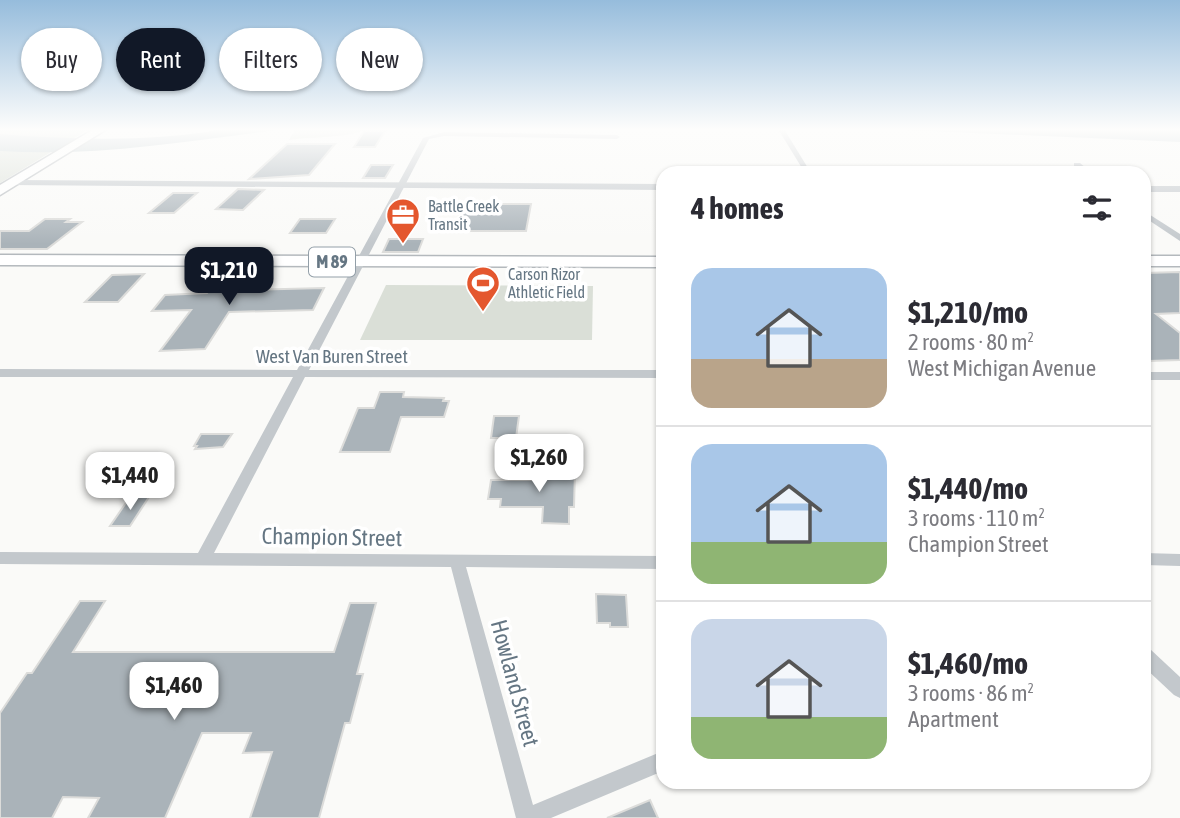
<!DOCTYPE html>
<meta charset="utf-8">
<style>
body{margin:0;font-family:"Asap Condensed",sans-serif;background:#f2f2f3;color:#2b2b33;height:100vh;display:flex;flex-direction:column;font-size:26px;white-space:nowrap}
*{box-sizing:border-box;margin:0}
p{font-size:23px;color:#7c7c81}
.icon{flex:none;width:38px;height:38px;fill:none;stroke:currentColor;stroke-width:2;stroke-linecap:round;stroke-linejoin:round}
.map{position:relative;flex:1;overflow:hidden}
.panel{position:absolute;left:656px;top:166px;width:495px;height:623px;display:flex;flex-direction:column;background:#fff;border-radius:21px;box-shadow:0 2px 5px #0004}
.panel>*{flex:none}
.banner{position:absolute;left:21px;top:28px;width:530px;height:63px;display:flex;gap:14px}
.price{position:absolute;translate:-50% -60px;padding:0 16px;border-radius:14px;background:#fff;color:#222;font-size:23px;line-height:46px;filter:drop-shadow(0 2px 4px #0008)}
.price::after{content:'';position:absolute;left:50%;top:42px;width:21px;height:16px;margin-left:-10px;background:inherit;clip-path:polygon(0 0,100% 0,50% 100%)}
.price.selected{background:#111827;color:#fff}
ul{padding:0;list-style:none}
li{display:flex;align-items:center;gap:21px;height:175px;padding:0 35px}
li+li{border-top:2px solid #e1e1e2}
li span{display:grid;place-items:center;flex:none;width:196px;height:140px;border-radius:21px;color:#555}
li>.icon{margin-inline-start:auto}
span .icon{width:84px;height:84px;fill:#fffc;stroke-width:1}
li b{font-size:30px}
h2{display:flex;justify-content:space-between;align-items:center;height:84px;padding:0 35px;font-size:30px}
.tag{padding:0 24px;border-radius:32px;background:#fff;box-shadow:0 2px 5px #0004;font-size:24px;line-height:63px}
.tag.selected{background:#111827;color:#fff}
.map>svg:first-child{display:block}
.green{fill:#dadfd7}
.water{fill:#bbc7cb}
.building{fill:#aab3b9;stroke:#dcdcda;stroke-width:2}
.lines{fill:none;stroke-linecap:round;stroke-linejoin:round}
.trunk-casing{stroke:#b4b9bd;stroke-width:3}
.minor{fill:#c3c8cc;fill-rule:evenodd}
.tertiary{fill:#c3c8cc;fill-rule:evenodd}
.trunk{fill:#fff;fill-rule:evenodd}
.labels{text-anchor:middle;stroke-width:7;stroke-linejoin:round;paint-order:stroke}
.far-poi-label{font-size:16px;fill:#657683;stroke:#fff;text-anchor:start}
.shield{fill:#fff;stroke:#939fa8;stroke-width:2}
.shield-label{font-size:18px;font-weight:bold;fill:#657683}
.street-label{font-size:19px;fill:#657683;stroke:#fff}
.near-street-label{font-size:23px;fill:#657683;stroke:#fff}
</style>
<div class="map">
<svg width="1180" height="818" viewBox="0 0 1180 818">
<rect width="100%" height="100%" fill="#fafaf8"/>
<!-- green -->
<g class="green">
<polygon points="0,129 89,129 0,183"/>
<path d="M 295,129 L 367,129 C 343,139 315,136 289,140 Z"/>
<polygon points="386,285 593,286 592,340 360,340"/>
</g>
<!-- water -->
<g class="water">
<path d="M 225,129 L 284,129 C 189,141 96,157 0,151 L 0,134 C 75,140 150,142 225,129 Z"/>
<polygon points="884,129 1180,129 1180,142"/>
</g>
<!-- building -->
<g class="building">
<polygon points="364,131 385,131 375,147 354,147"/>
<polygon points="287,144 335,144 309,175 249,179"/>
<polygon points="371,165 393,165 385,178 363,178"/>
<polygon points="238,189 264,190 243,210 216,209"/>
<polygon points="173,193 197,193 174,213 149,213"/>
<polygon points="463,204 531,204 526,231 454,231"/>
<polygon points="45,219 70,219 66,222 82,222 47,249 0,249 0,231 29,231"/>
<polygon points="300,219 335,219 326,233 290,233"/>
<polygon points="389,239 423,239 418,252 383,252"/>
<polygon points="233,269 263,269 249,290 324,288 313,310 229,312 205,349 160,351 191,310 152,311 165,295 207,293 220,276 229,275"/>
<polygon points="1180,272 1180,313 1156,314 1180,333 1180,360 1149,361 1144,357 1144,273"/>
<polygon points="144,274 118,302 85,302 112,275"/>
<polygon points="380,392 404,392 403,397 444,398 443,401 449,401 444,417 401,417 390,452 340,452 358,408 374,408"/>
<polygon points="494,416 519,416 516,438 491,438"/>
<polygon points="201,434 232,434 223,447 195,449 197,446 194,446"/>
<polygon points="515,441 541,441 539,455 513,455"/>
<polygon points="534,471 575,471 574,507 569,507 569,524 542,523 543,507 500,507 501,499 488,499 491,480 533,480"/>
<polygon points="130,497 149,497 130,526 110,526"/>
<polygon points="596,594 626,595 628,627 610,627 610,623 597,623"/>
<polygon points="80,601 105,601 73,652 334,652 350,603 376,603 357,674 363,674 350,723 345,723 319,818 250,818 272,752 243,753 251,733 202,733 165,818 88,818 99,798 63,797 52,818 0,818 0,713 27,673 32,673"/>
<polygon points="650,800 658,818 607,818"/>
</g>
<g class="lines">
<!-- trunk casing -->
<g class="trunk-casing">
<g id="trunk">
<polygon points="94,129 107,129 0,195 0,185"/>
<polygon points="0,255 663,257 663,267 0,265"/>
<rect x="1144" y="256" width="36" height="10"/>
</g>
</g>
<!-- minor -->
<g class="minor">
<polygon points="778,129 784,129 811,173 805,173"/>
<polygon points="444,132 617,135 620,137 617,139 444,136 429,139 309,370 663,370 663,378 305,377 214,553 663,556 663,569 466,567 533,805 663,751 663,771 551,818 516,818 451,567 0,564 0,552 198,553 293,377 0,377 0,369 297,370 423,138"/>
<polygon points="1074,163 1080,163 1092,173 1084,173 1074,167"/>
<polygon points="1144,211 1180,234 1180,241 1144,217"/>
<rect x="1144" y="372" width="36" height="8"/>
<polygon points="1144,553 1180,554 1180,566 1144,565"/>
<polygon points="1144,647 1150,649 1180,677 1180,698 1174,695 1144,667"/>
</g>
<!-- tertiary -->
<g class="tertiary">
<polygon points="13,180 663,184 663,190 10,185 8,183"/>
<rect x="1144" y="186" width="36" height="6"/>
</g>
<!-- trunk -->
<use href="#trunk" class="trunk"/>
</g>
<!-- sky -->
<linearGradient id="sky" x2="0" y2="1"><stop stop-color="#96bcdc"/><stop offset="0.53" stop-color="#fdfdfc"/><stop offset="1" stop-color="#fdfdfc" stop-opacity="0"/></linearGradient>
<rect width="1180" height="244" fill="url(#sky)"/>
<!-- icons -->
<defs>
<g id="office-pin" transform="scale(1.75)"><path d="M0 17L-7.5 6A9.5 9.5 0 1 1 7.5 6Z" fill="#e4572e" stroke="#fff"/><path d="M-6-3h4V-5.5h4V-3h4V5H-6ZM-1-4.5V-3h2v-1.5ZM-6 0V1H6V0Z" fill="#fff"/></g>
<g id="stadium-pin" transform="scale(1.75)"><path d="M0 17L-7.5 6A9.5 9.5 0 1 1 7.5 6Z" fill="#e4572e" stroke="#fff"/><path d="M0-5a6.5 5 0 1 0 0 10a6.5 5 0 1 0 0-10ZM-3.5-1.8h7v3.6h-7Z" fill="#fff"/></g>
</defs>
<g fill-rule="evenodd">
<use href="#office-pin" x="403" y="215"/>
<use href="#stadium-pin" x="483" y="283"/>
</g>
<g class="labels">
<!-- far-poi labels -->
<g class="far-poi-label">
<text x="428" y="212">Battle Creek<tspan x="428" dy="18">Transit</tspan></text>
<text x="508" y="280">Carson Rizor<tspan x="508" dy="18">Athletic Field</tspan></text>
</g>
<!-- shield labels -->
<rect class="shield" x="309" y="247.5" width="46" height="29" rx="5"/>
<g class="shield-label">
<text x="332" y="268">M 89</text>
</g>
<!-- street labels -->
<g class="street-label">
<text x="332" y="363">West Van Buren Street</text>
</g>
<!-- near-street labels -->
<g class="near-street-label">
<text transform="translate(332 537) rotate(1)" y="8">Champion Street</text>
<text transform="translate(515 683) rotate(75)" y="8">Howland Street</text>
</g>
</g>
</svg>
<b class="price selected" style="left:229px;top:307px">$1,210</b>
<b class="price" style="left:539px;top:494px">$1,260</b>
<b class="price" style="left:130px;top:512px">$1,440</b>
<b class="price" style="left:174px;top:722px">$1,460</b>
<div class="banner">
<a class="tag">Buy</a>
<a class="tag selected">Rent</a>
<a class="tag">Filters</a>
<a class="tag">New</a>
</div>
<section class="panel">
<h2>4 homes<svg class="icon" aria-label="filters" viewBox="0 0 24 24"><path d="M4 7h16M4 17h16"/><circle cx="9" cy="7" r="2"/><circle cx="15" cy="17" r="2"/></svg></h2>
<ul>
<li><span style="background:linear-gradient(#a9c7e8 65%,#b9a48a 0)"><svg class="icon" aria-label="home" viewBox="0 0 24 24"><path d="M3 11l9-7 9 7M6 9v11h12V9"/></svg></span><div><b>$1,210/mo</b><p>2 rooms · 80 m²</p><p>West Michigan Avenue</p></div></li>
<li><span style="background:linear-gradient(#a9c7e8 70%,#8fb573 0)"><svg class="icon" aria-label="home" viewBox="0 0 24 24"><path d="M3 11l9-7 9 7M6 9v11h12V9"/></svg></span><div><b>$1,440/mo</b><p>3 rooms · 110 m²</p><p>Champion Street</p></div></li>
<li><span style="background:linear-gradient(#c9d6e8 70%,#8fb573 0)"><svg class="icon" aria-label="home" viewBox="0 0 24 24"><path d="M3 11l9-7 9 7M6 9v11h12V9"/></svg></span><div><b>$1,460/mo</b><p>3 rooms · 86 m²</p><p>Apartment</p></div></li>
</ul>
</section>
</div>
